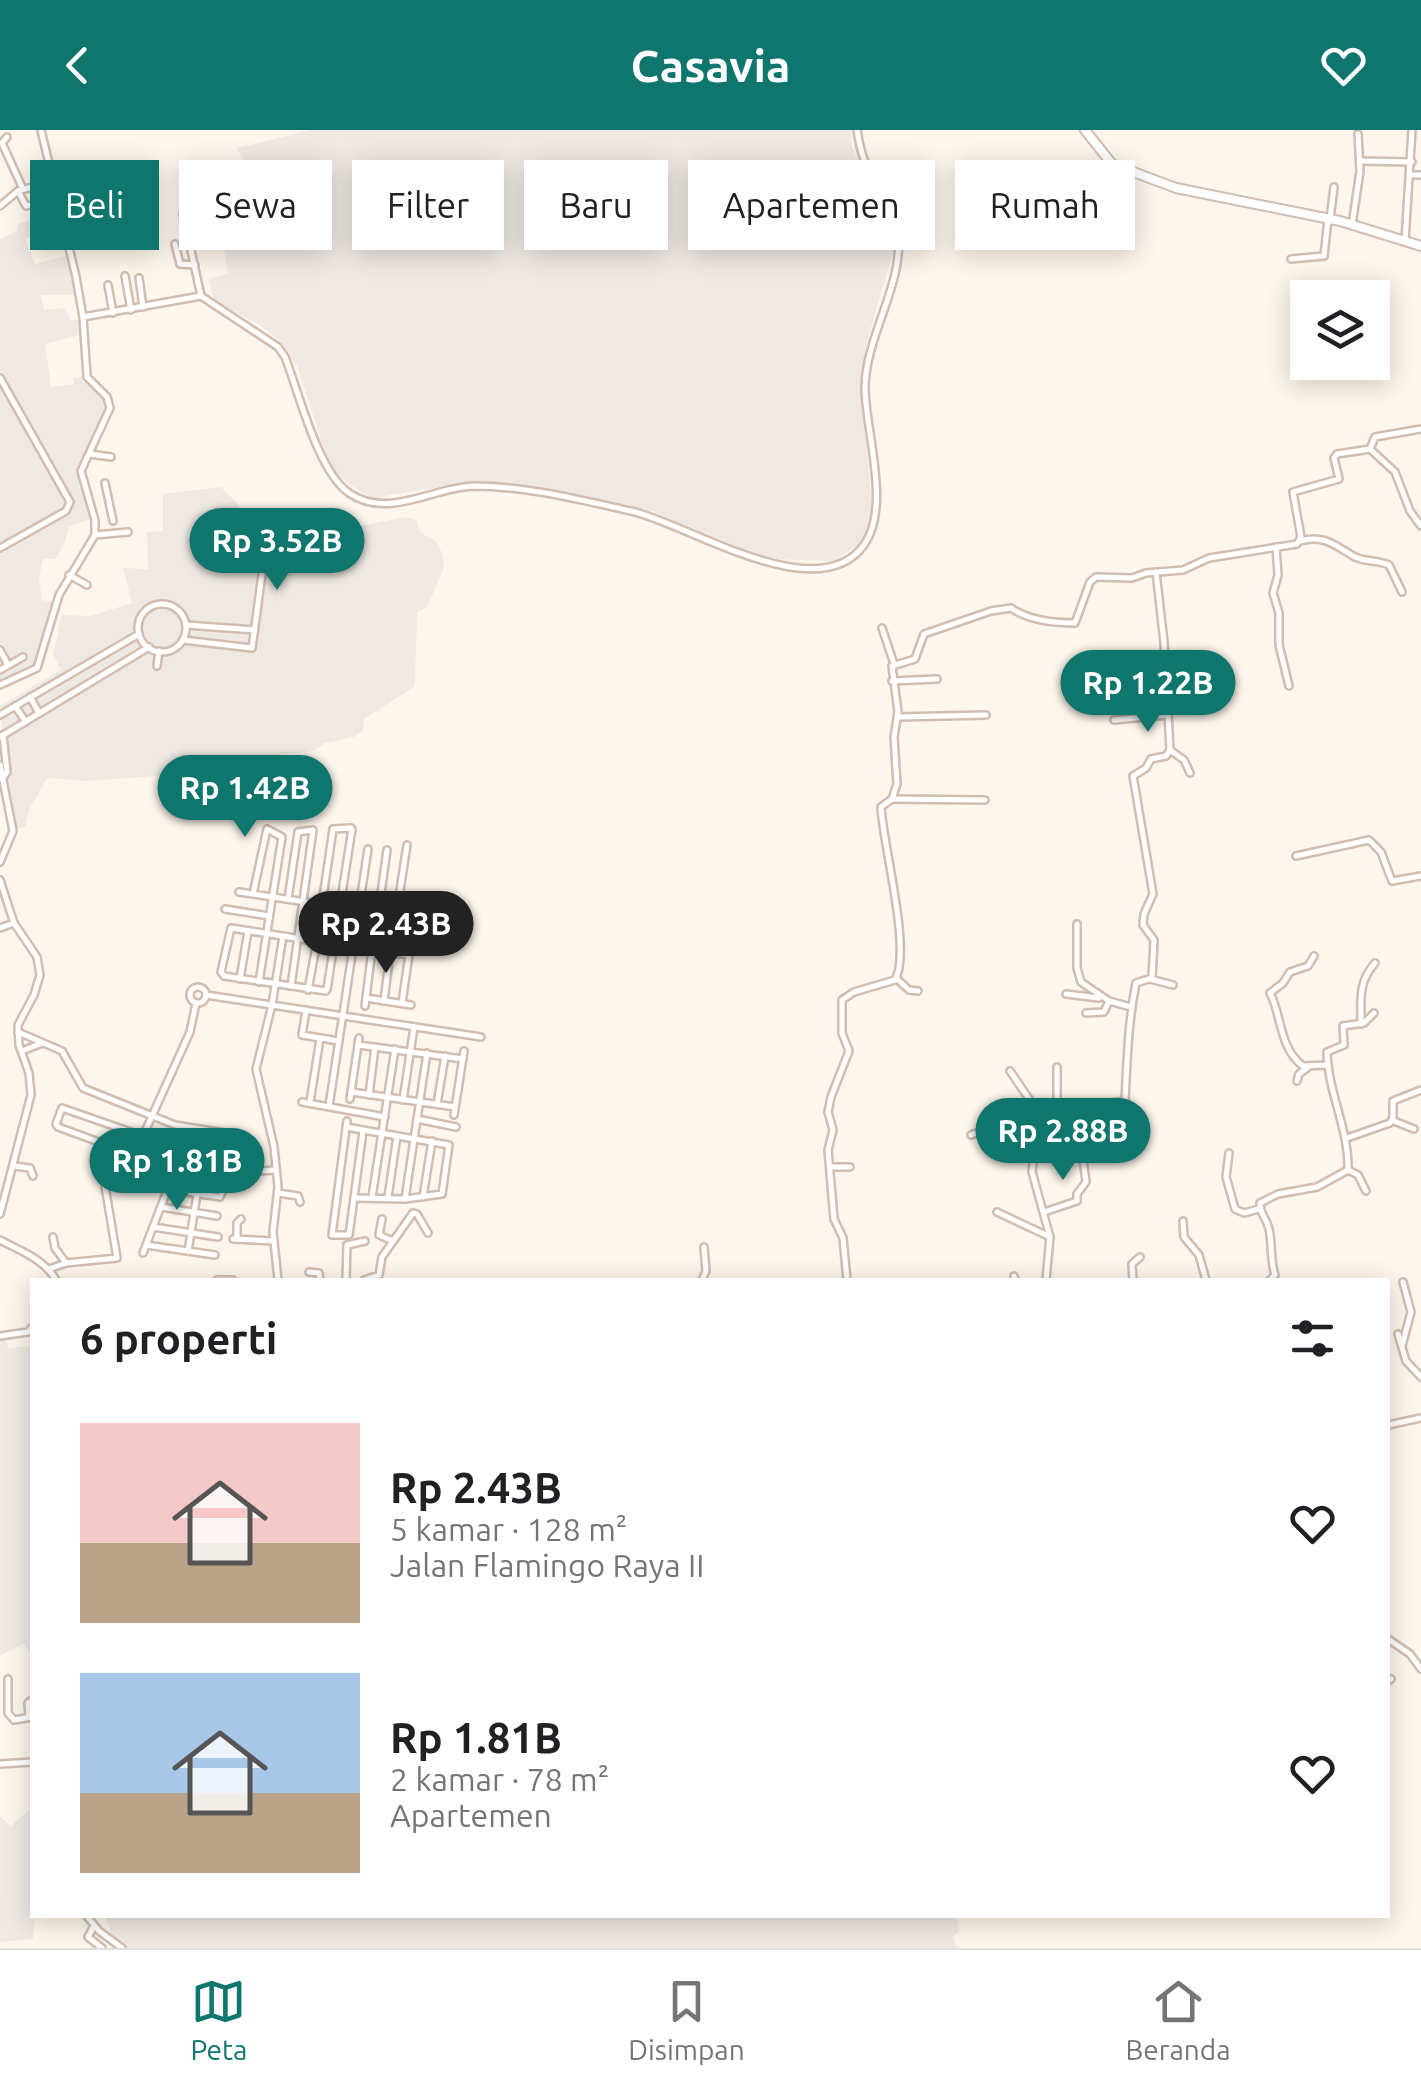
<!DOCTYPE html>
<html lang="id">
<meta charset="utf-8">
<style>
body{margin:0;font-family:Ubuntu,sans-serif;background:#f2f2f2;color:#202124;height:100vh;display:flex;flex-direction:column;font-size:38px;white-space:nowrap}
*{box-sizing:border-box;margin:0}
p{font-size:32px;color:#757577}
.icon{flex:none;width:55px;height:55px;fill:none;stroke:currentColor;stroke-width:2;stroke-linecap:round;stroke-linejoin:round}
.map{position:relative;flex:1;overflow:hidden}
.details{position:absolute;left:30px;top:1148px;width:1360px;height:640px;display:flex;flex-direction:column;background:#fff;border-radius:0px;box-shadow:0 5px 25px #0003}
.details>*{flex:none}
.top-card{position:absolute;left:30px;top:30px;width:1362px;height:90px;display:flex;gap:20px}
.controls{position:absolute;left:1290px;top:150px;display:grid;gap:20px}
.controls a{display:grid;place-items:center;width:100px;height:100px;border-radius:0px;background:#fff;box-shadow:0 5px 25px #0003;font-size:50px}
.price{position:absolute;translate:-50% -85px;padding:0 22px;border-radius:35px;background:#0f766e;color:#fff;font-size:32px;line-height:65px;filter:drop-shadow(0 2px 5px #0008)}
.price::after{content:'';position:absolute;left:50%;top:60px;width:30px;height:22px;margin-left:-15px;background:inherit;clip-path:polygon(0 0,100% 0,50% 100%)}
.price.active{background:#222;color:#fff}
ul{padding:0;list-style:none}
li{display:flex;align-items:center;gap:30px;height:250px;padding:0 50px}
li span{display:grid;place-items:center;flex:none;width:280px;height:200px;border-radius:0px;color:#555}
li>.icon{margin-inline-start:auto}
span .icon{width:120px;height:120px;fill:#fffc;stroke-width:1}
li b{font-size:42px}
h2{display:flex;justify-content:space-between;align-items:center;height:120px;padding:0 50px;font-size:42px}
.chip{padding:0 35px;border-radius:0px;background:#fff;box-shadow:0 5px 25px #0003;font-size:35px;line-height:90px}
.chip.active{background:#0f766e;color:#fff}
header{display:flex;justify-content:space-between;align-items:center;height:130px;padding:0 50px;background:#0f766e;color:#fff;font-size:45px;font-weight:600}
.menu{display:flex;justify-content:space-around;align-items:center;height:140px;border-top:2px solid #e0e0e0;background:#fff;font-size:28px;color:#757577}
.menu a{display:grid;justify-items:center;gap:5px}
.menu .active{color:#0f766e}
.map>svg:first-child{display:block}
.industrial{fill:#efe9e4}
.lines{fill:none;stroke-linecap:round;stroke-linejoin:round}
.minor-casing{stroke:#d1beb0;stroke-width:10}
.tertiary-casing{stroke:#d1beb0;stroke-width:12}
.minor{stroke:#fff;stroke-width:5}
.tertiary{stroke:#fff;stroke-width:8}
</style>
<header><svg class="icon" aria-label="back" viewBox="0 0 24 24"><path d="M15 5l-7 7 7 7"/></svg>Casavia<svg class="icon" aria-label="heart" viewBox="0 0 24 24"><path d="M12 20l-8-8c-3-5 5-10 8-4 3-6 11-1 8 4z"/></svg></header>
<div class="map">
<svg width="1421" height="1818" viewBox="0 0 1421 1818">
<rect width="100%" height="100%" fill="#fdf6ec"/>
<!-- industrial -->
<g class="industrial">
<polygon points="311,0 851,0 852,17 891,96 893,123 865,218 862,255 872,380 868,399 858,415 833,431 768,429 648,380 612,372 504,353 464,353 373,368 348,354 334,340 324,320 298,238 280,211 258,194 214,170 209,149 228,143 224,119 219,118 219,85 213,51 226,49 224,35 243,29 237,18"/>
<polygon points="38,88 42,102 25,109 35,134 69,125 78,165 41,165 44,180 65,178 70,190 79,190 81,205 45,214 51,257 74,254 73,248 82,247 83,253 88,251 105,268 108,278 80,336 90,389 69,397 63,417 55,429 43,429 39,449 42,470 53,472 48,500 36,534 31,540 0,551 0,109 17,101 18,94"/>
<polygon points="221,357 239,375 241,388 268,381 313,384 318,397 344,399 406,387 416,390 421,403 436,411 443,425 444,438 427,477 417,482 415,556 364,589 363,600 354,607 325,613 313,621 240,629 235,636 224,642 216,630 208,627 197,639 185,644 86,651 47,648 29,680 26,696 15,701 6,650 0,576 61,540 53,525 62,485 91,486 132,473 123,438 148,439 147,402 163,401 163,364"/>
<polygon points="6,1208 8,1218 32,1216 32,1525 24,1513 0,1526 0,1209"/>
<polygon points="32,1678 32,1785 35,1785 33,1809 0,1812 0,1687 11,1696"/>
<polygon points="104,1785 956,1785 959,1801 952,1807 958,1818 128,1818 114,1809"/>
</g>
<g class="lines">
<!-- minor casing -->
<g class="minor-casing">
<g id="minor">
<polyline points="7,7 2,13 23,59"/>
<polyline points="1360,31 1412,32"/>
<polyline points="1410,45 1421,45"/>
<polyline points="18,61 26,76 57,71"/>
<polyline points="0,76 18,61 53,51"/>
<polyline points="1330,89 1334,57"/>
<polyline points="1352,95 1360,41 1358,4"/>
<polyline points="1405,111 1412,0"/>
<polyline points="175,114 180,134 195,135"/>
<polyline points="1291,129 1324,126 1328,89"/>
<polyline points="125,146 131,180"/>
<polyline points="139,148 143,177"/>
<polyline points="108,155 113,183"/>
<path d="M 201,166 L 278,217 L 285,227 C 299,263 318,342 349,363 C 388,390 433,357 474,356 C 526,356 581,370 631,381 C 687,393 817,480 864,415 C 891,377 866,303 865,259 C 865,206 904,155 898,104 C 896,76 880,60 867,36 C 861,25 859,13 857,0"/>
<polyline points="83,187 201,166 183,84"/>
<polyline points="0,248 70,372 66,381 0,418"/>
<polyline points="1370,319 1395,342 1410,381 1421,396"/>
<polyline points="90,324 111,327"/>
<polyline points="105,353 113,391"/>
<polyline points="95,405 128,402"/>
<path d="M 1300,411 C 1325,404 1335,416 1355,427 C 1365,432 1378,430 1389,435 L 1402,462"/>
<polyline points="1276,417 1278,445 1273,463 1279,483 1279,515 1289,556"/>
<polyline points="69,445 87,455"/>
<circle cx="162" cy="498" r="24"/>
<polyline points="186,495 255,500"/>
<polyline points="882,498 894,534"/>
<polyline points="183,510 252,518 265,422"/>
<polyline points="0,520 8,535"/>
<polyline points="157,536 159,521"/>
<polyline points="0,540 23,527"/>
<polyline points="892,551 937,549"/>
<polyline points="0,555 37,538 59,465 95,405 95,390 81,341 110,278 107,267 87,247 83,187 76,147 41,0"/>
<polyline points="1168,558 1185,557"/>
<polyline points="30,567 39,583"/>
<polyline points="1169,569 1177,570 1179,577"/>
<polyline points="15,576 26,592"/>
<polyline points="0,585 139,504"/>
<polyline points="898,587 986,585"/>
<polyline points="1114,590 1167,585"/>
<polyline points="0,607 149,517"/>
<polyline points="1170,620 1184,630 1190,643"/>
<polyline points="0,635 13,701 0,732"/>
<polyline points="2,649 7,642 3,605"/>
<polyline points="892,669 985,670"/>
<polyline points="1296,726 1369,710 1381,722 1392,751 1421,746"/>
<polyline points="0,750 14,793 37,827 40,845 34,865 18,895 19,915 29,943 31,965 0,1084"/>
<polyline points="239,762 339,777"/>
<polyline points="253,764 267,699 282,707 259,852"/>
<polyline points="288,769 298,702 313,700 291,856"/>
<polyline points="322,774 333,699 351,698 352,699 327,859 326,861 224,846 221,842 231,798 334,814"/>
<polyline points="225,779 269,786"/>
<polyline points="378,783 414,790 402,873"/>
<polyline points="396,786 407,715"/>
<polyline points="301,790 411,807"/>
<polyline points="377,792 387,720"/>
<polyline points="1077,794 1077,838 1081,852 1109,871 1131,877"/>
<polyline points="0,798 14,793"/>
<polyline points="372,820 409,825"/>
<path d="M 1314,826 L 1308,836 L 1290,842 L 1283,853 L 1270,863 C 1282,886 1279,918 1303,936 L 1328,935"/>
<polyline points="896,848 909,860 918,861"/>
<polyline points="240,849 248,801"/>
<polyline points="1150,849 1173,855"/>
<circle cx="198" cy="865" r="8"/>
<polyline points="308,860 317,812"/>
<polyline points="1066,864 1099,868"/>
<polyline points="206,865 481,907"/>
<polyline points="366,868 411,875"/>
<polyline points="384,871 390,823"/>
<polyline points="365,876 373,812"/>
<polyline points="306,880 302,905 339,911"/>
<polyline points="1086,883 1104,882 1109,871"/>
<path d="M 1361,894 C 1361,870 1358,852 1375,833"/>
<polyline points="18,902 62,921 83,958 175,995 225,1003"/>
<polyline points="358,915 463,929"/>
<polyline points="22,921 42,913"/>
<polyline points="1010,941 1040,985"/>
<polyline points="1297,951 1299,944 1307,938"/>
<polyline points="351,962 455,977"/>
<polyline points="369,965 375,917"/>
<polyline points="350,969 359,908"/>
<polyline points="403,970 414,897"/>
<polyline points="302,972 385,987"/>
<polyline points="310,972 320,909"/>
<polyline points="437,974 445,926"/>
<polyline points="329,976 368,719"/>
<polyline points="1057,980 1057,937"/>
<polyline points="454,985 464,921"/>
<polyline points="417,989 456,997"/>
<polyline points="347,991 332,1105 349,1105 363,1001"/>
<polyline points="1394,991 1414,999"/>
<polyline points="346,997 449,1015 442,1064 405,1069 354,1068"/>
<path d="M 971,1005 C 992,995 1012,1008 1034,1005"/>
<polyline points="143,1006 190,902 196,873"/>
<polyline points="1347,1008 1390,993 1393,987 1393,971 1421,960"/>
<polyline points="115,1018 123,999"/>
<polyline points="1229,1023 1226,1047 1235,1079 1244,1083 1259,1079"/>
<polyline points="240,1024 242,1042 276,1040"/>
<polyline points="154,1033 162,1014"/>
<polyline points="14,1036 30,1038 33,1046"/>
<polyline points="830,1037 850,1037"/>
<polyline points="1348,1040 1358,1045 1366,1061"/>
<polyline points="167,1059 220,1067 228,1049 175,1040 58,997 56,994 62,978 174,1017 204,1022"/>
<polyline points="278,1063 298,1066 300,1072"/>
<polyline points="372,1067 395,919"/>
<polyline points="388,1067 397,1006"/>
<polyline points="423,1067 432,1011"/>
<polyline points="405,1069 427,923"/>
<polyline points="161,1077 217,1086"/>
<polyline points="997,1082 1050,1107"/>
<polyline points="1044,1082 1077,1071 1077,1064 1086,1052 1082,1021"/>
<polyline points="382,1089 379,1105 393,1111"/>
<polyline points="1183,1091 1184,1107 1199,1125 1206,1150"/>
<polyline points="153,1097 218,1107"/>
<polyline points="53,1107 55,1118 66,1133"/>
<polyline points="233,1109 274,1111"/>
<polyline points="237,1109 237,1093 241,1089"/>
<path d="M 0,1110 C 21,1121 44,1129 56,1150"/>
<polyline points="146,1115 215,1125"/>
<polyline points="188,1121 207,1001"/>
<polyline points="143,1123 175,1040"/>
<polyline points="49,1139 66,1133 117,1128 105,1056"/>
<polyline points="309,1142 319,1143 320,1150"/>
<polyline points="1014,1146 1015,1150"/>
<polyline points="217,1150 233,1150"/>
<polyline points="278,1150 273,1102 278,1057 274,1017 256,939 272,875 283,806"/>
<polyline points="346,1150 347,1115 365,1111"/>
<polyline points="364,1150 379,1145 382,1127 413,1083 417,1084 428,1103"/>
<polyline points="702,1150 706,1141 704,1117"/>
<path d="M 847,1150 L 843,1108 L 834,1089 L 828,1020 L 833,1000 L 828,982 L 831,967 L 849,921 L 842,903 L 842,870 L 854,862 L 895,850 C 912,821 883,716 881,677 L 892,669 L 897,654 L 894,607 L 898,582 L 892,536 L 915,529 L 924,504 L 991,481 L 1011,478 C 1028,490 1054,493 1075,493 L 1090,452 L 1096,447 L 1132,448 L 1146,443 L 1183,440 L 1209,428 L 1297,414 L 1301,407 L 1293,362 L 1339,349 L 1334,328 L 1337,324 L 1370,319 L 1375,307 L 1421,299"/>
<path d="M 1046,1150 L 1050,1107 L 1032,1042 L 1037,992 L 1040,985 L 1048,982 L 1125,971 C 1127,931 1128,893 1136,853 L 1152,848 L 1154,810 L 1143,795 L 1144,784 L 1153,764 L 1133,646 L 1146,638 L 1151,629 L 1166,626 L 1170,620 L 1164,512 L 1156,442"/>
<polyline points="1133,1150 1132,1134 1140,1127"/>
<path d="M 1270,1150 L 1275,1145 C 1269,1127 1273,1108 1268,1096 C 1265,1086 1260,1084 1260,1073 L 1278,1064 L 1317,1057 L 1348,1040 C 1349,999 1328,963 1327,922 L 1344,915 L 1343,896 L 1364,893 L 1374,883"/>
<polyline points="1398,1204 1406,1231 1421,1247"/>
<polyline points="0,1206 28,1202 32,1197"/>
<polyline points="1402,1216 1411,1182 1403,1152"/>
<polyline points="1388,1295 1421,1288"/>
<polyline points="1388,1509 1410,1524 1421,1539"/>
<polyline points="8,1549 8,1583 14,1590 32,1587"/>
<polyline points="1388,1551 1391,1549"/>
<polyline points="29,1586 28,1573 32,1570"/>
<polyline points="0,1634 32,1632"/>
<polyline points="86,1785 99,1801 122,1818"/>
<polyline points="94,1796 88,1807 102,1818"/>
</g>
</g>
<!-- tertiary casing -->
<g class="tertiary-casing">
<polyline id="tertiary" points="1085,0 1112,34 1176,58 1340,91 1421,116"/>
</g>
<!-- minor -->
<use href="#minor" class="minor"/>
<!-- tertiary -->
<use href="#tertiary" class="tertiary"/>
</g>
</svg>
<div class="controls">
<a><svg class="icon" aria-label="layers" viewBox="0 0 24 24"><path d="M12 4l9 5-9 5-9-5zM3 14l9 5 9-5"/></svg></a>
</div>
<b class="price" style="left:277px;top:463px">Rp 3.52B</b>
<b class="price" style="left:1148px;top:605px">Rp 1.22B</b>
<b class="price" style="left:245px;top:710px">Rp 1.42B</b>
<b class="price active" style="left:386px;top:846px">Rp 2.43B</b>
<b class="price" style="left:1063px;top:1053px">Rp 2.88B</b>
<b class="price" style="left:177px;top:1083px">Rp 1.81B</b>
<div class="top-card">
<a class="chip active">Beli</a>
<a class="chip">Sewa</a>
<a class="chip">Filter</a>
<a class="chip">Baru</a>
<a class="chip">Apartemen</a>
<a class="chip">Rumah</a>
</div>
<section class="details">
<h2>6 properti<svg class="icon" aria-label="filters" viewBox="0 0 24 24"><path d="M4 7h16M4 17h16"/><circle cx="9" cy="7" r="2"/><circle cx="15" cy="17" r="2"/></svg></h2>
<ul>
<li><span style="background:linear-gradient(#f6c9c9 60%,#b9a48a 0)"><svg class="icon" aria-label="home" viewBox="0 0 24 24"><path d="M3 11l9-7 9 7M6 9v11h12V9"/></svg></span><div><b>Rp 2.43B</b><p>5 kamar · 128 m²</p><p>Jalan Flamingo Raya II</p></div><svg class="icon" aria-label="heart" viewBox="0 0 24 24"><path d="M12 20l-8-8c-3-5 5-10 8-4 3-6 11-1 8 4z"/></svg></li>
<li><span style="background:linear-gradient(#a9c7e8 60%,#b9a48a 0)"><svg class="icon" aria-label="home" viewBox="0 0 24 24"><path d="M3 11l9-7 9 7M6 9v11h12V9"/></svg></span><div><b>Rp 1.81B</b><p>2 kamar · 78 m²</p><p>Apartemen</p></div><svg class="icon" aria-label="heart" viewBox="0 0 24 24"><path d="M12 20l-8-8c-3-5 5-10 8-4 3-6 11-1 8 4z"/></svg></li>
</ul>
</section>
</div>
<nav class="menu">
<a class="active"><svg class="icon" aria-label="map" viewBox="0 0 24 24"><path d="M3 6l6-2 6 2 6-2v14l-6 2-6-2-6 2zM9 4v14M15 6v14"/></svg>Peta</a>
<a><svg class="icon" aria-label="saved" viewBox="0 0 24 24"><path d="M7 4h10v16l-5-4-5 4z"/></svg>Disimpan</a>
<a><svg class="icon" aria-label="home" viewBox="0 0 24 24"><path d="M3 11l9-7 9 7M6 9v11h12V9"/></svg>Beranda</a>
</nav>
